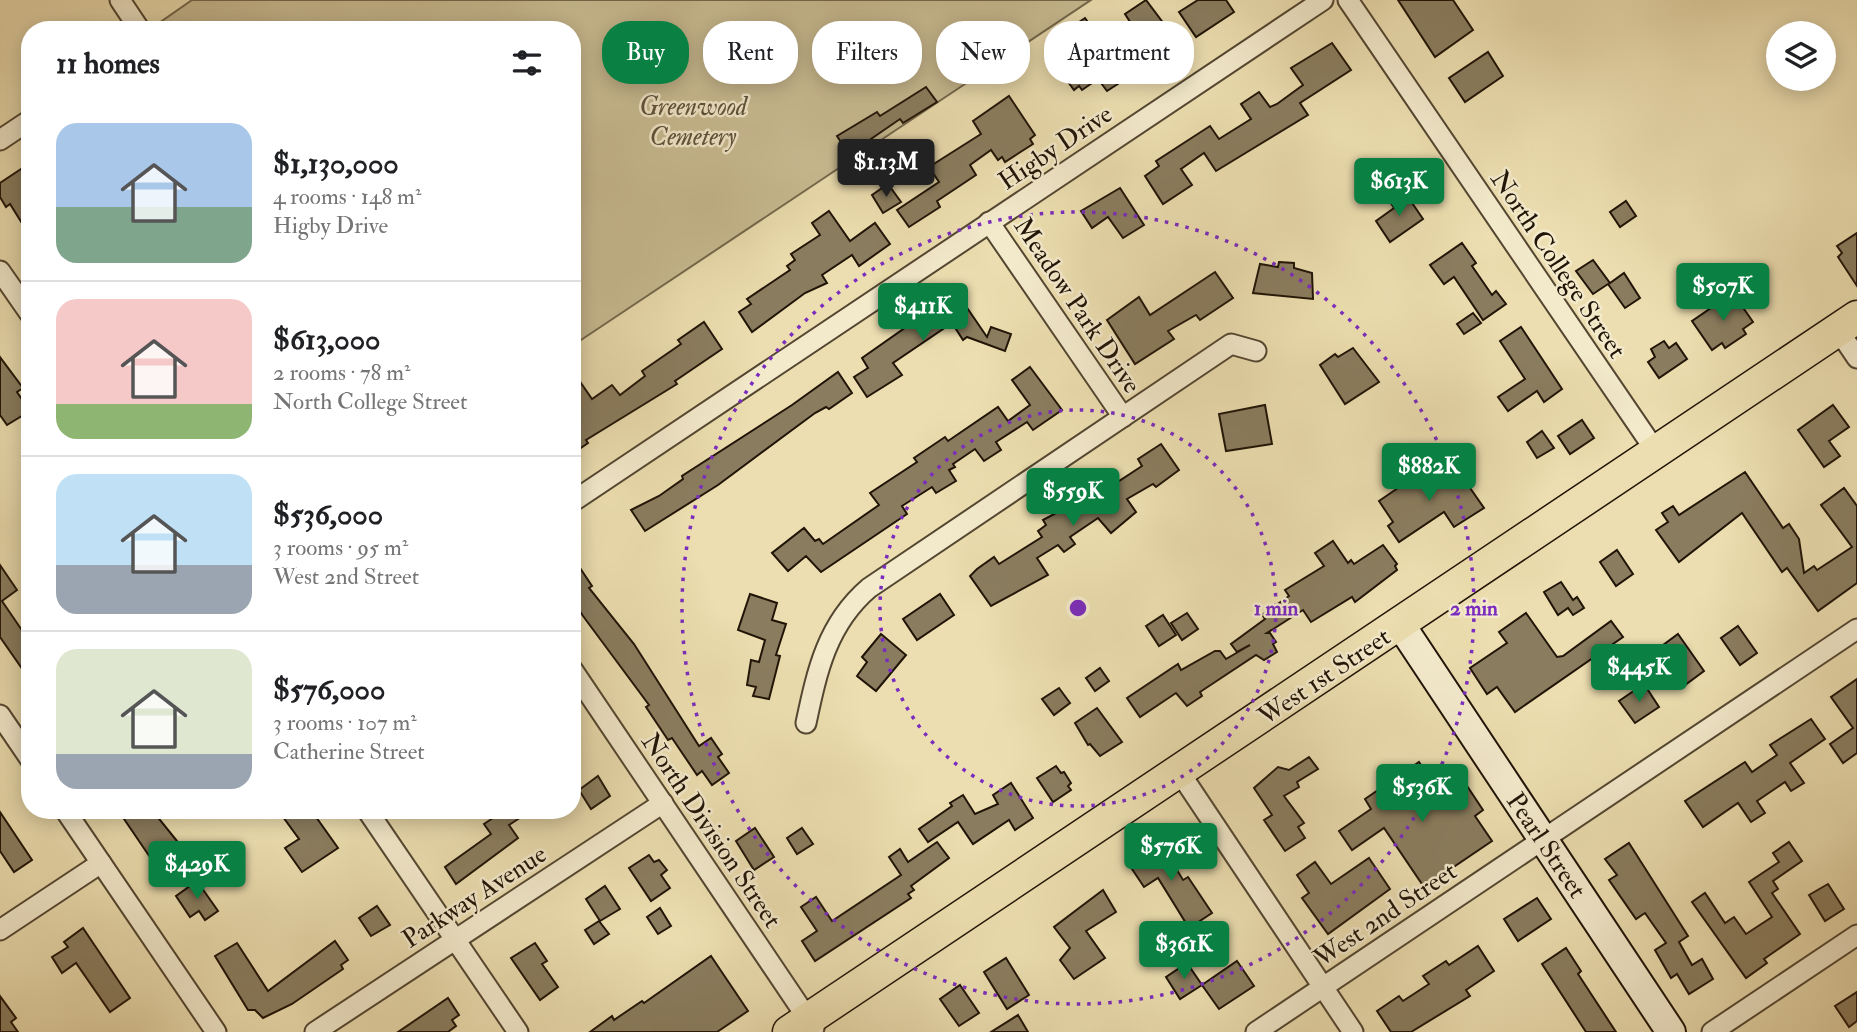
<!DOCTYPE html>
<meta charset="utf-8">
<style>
body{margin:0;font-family:"IM FELL Double Pica",serif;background:#f2f2f2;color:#202124;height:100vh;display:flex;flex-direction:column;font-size:26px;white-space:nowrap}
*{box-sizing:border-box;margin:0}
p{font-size:23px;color:#757577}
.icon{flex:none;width:38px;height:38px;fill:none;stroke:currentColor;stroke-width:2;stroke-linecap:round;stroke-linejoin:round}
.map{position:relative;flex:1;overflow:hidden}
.side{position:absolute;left:21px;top:21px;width:560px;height:798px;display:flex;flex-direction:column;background:#fff;border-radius:28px;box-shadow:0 4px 18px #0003}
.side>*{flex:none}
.hud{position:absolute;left:602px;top:21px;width:665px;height:63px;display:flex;gap:14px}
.fabs{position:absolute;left:1766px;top:21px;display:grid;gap:14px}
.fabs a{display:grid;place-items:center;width:70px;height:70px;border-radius:50%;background:#fff;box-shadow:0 4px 18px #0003;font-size:35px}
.price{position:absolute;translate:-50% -60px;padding:0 16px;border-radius:7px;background:#0b8043;color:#fff;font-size:23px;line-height:46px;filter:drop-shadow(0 2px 4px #0008)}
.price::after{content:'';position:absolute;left:50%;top:42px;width:21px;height:16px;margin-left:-10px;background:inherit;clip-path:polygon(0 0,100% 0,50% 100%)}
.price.active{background:#222;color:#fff}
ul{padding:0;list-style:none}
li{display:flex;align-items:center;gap:21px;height:175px;padding:0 35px}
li+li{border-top:2px solid #e0e0e0}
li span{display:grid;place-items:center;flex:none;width:196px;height:140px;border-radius:21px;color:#555}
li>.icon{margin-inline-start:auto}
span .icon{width:84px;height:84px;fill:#fffc;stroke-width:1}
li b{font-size:30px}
h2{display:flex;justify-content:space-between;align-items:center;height:84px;padding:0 35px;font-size:30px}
.tag{padding:0 24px;border-radius:28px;background:#fff;box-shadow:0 4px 18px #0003;font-size:24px;line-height:63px}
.tag.active{background:#0b8043;color:#fff}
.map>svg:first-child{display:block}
.green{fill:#c9bc93;stroke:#74684d;stroke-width:2}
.building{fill:#8a7d5f;stroke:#201407;stroke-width:2}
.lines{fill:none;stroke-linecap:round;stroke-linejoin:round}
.street-casing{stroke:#534631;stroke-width:23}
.secondary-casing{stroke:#201407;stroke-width:32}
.primary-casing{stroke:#201407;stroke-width:35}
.street{stroke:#f3eacc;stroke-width:19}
.secondary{stroke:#f3eacc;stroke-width:28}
.primary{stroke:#ecdeb0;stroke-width:32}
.ring{fill:none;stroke:#7b2cbf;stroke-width:3.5;stroke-dasharray:3.5 7}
.labels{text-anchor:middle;stroke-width:5;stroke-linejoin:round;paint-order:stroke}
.park-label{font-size:26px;font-style:italic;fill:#5b4f38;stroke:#f3eacc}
.street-label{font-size:26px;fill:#201407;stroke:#f3eacc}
.centre{fill:#7b2cbf;stroke:#f3eacc;stroke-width:3.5}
.ring-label{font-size:21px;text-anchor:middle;font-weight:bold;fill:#7b2cbf;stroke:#f3eacc;stroke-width:5;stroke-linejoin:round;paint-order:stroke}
</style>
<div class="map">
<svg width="1857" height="1032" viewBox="0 0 1857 1032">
<rect width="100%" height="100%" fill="#ecdeb0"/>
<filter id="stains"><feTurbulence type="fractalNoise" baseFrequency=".00286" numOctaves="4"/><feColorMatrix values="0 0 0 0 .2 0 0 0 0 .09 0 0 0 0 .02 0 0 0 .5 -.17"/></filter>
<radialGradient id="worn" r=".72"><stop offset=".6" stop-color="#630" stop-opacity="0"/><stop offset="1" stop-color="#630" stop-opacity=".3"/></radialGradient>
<!-- green -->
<polygon class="green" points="192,0 1091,0 572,346 572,30 149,30"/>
<!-- building -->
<g class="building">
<polygon points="1146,0 1164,24 1141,39 1125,14"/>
<polygon points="1198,0 1226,0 1234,12 1196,37 1179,12"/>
<polygon points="1398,0 1453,0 1473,30 1435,57"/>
<polygon points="1085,18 1127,78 1107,91 1098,79 1082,90 1079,86 1074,90 1060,71 1090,45 1079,22"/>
<polygon points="1332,43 1351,70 1300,103 1308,115 1216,171 1204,153 1181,169 1192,185 1163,204 1145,176 1159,166 1156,161 1210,126 1219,139 1251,119 1241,104 1259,92 1270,107 1277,104 1303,85 1291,68"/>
<polygon points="1488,52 1503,76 1465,102 1449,78"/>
<polygon points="926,87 937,102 903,123 900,119 849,154 837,136 877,112 880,116"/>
<polygon points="1009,96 1035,135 1030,139 1033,144 1005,162 1002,157 998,160 991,150 970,165 976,175 937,201 940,207 909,227 897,210 939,182 929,167 981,134 973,121"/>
<polygon points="30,163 30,236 10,204 6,207 0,197 0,183"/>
<polygon points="888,184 901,202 883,213 872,195"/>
<polygon points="1120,188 1144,225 1123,238 1108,217 1092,228 1081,211"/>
<polygon points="1406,194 1423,219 1390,242 1376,221 1394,208 1391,203"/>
<polygon points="1626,201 1636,216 1620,227 1610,212"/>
<polygon points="829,211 850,241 875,223 890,244 859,266 852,255 822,275 827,283 805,293 752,332 739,312 751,304 747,299 790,270 787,266 795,260 791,254 820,235 812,223"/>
<polygon points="1857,233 1857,286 1838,257 1842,253 1837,246"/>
<polygon points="1462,243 1476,263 1472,266 1492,295 1496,291 1506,304 1483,320 1454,277 1444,284 1430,265"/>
<polygon points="1593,260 1610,283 1624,273 1640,298 1625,308 1608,284 1593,294 1576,271"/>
<polygon points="1279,262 1294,263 1294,268 1312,273 1313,299 1253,293 1260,264 1278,267"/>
<polygon points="1215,272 1233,298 1200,320 1196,315 1168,331 1174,339 1135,364 1107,320 1139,297 1150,315"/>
<polygon points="1733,293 1753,322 1743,329 1746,334 1725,348 1722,343 1712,350 1692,321"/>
<polygon points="959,296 987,337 991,327 1011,334 1005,351 967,337 963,340 952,323 893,363 902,375 867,397 854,377 868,368 862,358 929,311 931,314"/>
<polygon points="1473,313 1481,323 1464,334 1457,324"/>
<polygon points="704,322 722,349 675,381 677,384 586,440 588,443 572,454 572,370 592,399 612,385 620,395 645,376 642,371 681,344 678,340"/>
<polygon points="1521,327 1562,389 1544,402 1537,391 1508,411 1498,397 1525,379 1500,341"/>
<polygon points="1664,341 1669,348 1676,343 1687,359 1659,378 1648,362 1655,357 1651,349"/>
<polygon points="1353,348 1379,382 1345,404 1320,365 1335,354 1338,357"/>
<polygon points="0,357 23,388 17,392 30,411 7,425 0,415"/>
<polygon points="1030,367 1062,410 1033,430 1027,422 996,442 1001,450 984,461 975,449 953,464 955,467 949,470 956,481 936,493 932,487 902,506 907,514 821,572 806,556 788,571 772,553 804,528 815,541 819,539 823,544 879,505 870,493 917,462 914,458 945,437 948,441 998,407 1008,421 1030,405 1012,380"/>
<polygon points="838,372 852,393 829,409 826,407 815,413 718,485 645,531 631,510 659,496 683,479 682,476 792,405"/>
<polygon points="1265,405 1272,444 1226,451 1219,414"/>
<polygon points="1833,405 1849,427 1829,441 1840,456 1824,467 1798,430"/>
<polygon points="1582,420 1594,438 1570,454 1558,436"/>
<polygon points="1542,431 1554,448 1537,458 1527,442"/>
<polygon points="1161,444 1179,470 1156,487 1153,484 1127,499 1136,512 1111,533 1098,518 1070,537 1075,544 1064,552 1058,545 1037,558 1048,575 991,606 970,576 977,569 994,557 999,564 1042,537 1038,531 1046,525 1043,520 1071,505 1075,510 1100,492 1098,488 1116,476 1119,481 1142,466 1138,459"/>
<polygon points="1438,467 1450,487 1463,478 1484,508 1454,527 1444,512 1399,542 1388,526 1393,522 1379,501 1427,468 1430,472"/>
<polygon points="1745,472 1783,528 1789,524 1799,539 1804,573 1814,566 1817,570 1852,547 1821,505 1844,488 1857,506 1857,583 1818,611 1787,568 1782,572 1742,513 1679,562 1656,530 1668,522 1662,513 1673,506 1679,515"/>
<polygon points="1333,541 1348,563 1351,560 1354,564 1383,545 1397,564 1395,566 1397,570 1355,602 1352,597 1311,622 1303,610 1267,633 1270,633 1276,642 1273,644 1277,652 1264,660 1256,655 1200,692 1202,696 1187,706 1176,693 1140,717 1127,698 1178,664 1181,670 1215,651 1220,651 1226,659 1250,645 1237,652 1231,644 1265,619 1262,615 1289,596 1285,590 1324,566 1315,553"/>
<polygon points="1617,550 1633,574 1616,586 1600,562"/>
<polygon points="572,556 592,586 589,588 634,644 699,746 711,738 722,754 718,757 729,773 712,785 702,771 697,775 672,738 668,740 646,707 649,705 583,616 572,599"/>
<polygon points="0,565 17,590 2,601 30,642 30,680 0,637"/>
<polygon points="1561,582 1573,600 1577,597 1584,608 1573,615 1568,608 1558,615 1544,592"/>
<polygon points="750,594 777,603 772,620 786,624 776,655 780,656 769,699 753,696 756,687 747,685 751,660 759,662 765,640 738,630"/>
<polygon points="940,594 954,615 917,640 903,619"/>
<polygon points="1187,613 1198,629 1182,640 1171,623"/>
<polygon points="1526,613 1557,657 1563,656 1611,621 1623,637 1515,712 1497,687 1487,694 1470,668 1507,643 1499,632"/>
<polygon points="1163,615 1176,635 1159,646 1146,626"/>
<polygon points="1738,626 1757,653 1740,665 1721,638"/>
<polygon points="881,634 906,655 876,691 857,676 867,662 862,657"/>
<polygon points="1678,634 1704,671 1681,688 1655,651"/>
<polygon points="1100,668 1109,681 1095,691 1086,678"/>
<polygon points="1857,679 1857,753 1843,763 1830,744 1853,728 1831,697"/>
<polygon points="1644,684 1659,707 1635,723 1619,701"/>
<polygon points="1059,688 1070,703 1054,715 1042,699"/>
<polygon points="1097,708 1122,742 1100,756 1090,744 1088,745 1075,723"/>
<polygon points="1811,719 1825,739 1790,763 1804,783 1791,791 1785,782 1757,801 1765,813 1751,822 1738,803 1703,827 1685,801 1745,762 1752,772 1777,755 1770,745"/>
<polygon points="1309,757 1318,769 1297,782 1299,787 1284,796 1304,823 1298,827 1305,838 1285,851 1264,820 1272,815 1254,788 1278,767 1289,770"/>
<polygon points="1419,762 1445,801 1467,786 1483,810 1475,816 1492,841 1424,887 1384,828 1352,850 1339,831 1371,809 1365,799"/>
<polygon points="1056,766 1061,773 1064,772 1071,783 1068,786 1071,790 1053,802 1037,778"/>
<polygon points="598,776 610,796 591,809 579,790"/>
<polygon points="1011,783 1033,818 1015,830 1009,820 973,844 958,822 928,842 919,829 952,806 950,803 963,795 975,814 998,804 993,795"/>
<polygon points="130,810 152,810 189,856 207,844 218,859 199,871 189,857 166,872 161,865 156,866 122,816"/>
<polygon points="278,810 311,810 338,848 302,872 285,848 299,839"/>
<polygon points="505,810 532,810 509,825 518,838 456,884 445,867 491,834 484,824"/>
<polygon points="0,812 32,860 14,872 0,851"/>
<polygon points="755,828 774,857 754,870 736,841"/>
<polygon points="802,828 813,844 797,854 787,838"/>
<polygon points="937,842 949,858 911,886 914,890 908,894 911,898 815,961 802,941 817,931 801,907 816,897 832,921 901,875 889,857 900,849 908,862"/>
<polygon points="1160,842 1183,880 1188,877 1212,913 1189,928 1158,878 1144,887 1128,863"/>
<polygon points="1789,842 1802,861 1773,881 1778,889 1772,893 1800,934 1764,959 1767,963 1746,978 1692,902 1705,893 1725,923 1734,917 1746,934 1772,917 1749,882 1779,862 1773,853"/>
<polygon points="1629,843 1688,936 1679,942 1692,965 1702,959 1713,979 1689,994 1677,974 1671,978 1655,950 1666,943 1645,913 1636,919 1609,880 1617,875 1605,859"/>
<polygon points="649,855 654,862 659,860 667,870 661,875 670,888 651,901 629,868"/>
<polygon points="1369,858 1390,889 1328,934 1302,898 1309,893 1297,875 1315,862 1331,884"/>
<polygon points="197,881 218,911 205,920 199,911 190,917 176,896"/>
<polygon points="1828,884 1844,909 1825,921 1809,895"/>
<polygon points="605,886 620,909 600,921 586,899"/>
<polygon points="1103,890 1116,912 1086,931 1105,958 1074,979 1060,960 1070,948 1054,927"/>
<polygon points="1537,898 1551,919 1518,941 1504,919"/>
<polygon points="377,906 390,925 371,936 359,918"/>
<polygon points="660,908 671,926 658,934 647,917"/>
<polygon points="599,921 609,934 594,944 585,930"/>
<polygon points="83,928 130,998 110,1012 76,963 62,973 52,957 68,947 64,942"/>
<polygon points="335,941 348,960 341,965 343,969 292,1004 263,1018 255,1010 248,1010 215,956 237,943 268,991"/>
<polygon points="535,943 547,961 542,964 558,987 540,1000 511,958"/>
<polygon points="1478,946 1494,971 1466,990 1470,996 1411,1032 1391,1032 1377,1011 1399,996 1403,1001 1429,984 1423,976 1446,961 1449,965"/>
<polygon points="1566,948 1581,971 1578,974 1616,1032 1586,1032 1542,964"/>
<polygon points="711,956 748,1011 717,1032 590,1032 612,1016 614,1020 642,1001 644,1003"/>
<polygon points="1006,958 1029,995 1007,1009 984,972"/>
<polygon points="1237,961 1254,986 1219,1009 1202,985"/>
<polygon points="1187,963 1202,985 1180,999 1166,977"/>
<polygon points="960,985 979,1013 959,1026 940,999"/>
<polygon points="1857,992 1857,1021 1849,1027 1835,1006"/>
<polygon points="0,996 16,1018 11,1022 18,1032 0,1032"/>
<polygon points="448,998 459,1015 452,1020 456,1026 448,1032 398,1032"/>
<polygon points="1018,1015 1028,1032 991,1032"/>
</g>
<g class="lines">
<!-- street casing -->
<g class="street-casing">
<g id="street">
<polyline points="120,0 140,30"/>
<polyline points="1348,0 1657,453"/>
<polyline points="0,140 30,120"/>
<polyline points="989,222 1123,417"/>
<polyline points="0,271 30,314"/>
<polyline points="1838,330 1857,358"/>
<polyline points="572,502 1323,0"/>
<polyline points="572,669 814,1028"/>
<polyline points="0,715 30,759"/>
<path d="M 806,723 C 817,671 827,624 869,588 L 1231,344 L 1256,351"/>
<polyline points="1180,773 1353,1032"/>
<polyline points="65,810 216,1032"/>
<polyline points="367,810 518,1032"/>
<polyline points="0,930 101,863"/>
<polyline points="315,1032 663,803"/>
<polyline points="1256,1032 1857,629"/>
<polyline points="1712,1032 1857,935"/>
</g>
</g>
<!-- secondary casing -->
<g class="secondary-casing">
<polyline id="secondary" points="1400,624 1671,1032"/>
</g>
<!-- primary casing -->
<g class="primary-casing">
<polyline id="primary" points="789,1032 1857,317"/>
</g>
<!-- street -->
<use href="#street" class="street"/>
<!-- secondary -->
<use href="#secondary" class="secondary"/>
<!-- primary -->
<use href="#primary" class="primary"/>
</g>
<!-- distance rings -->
<g class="ring">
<circle cx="1078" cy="608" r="198"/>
<circle cx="1078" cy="608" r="396"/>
</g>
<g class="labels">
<!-- park labels -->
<g class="park-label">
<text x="693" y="115">Greenwood<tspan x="693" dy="30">Cemetery</tspan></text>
</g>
<!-- street labels -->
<g class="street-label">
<text transform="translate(1055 147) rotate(-34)" y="9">Higby Drive</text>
<text transform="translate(1559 264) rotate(56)" y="9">North College Street</text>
<text transform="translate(1078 305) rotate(56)" y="9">Meadow Park Drive</text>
<text transform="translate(1324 676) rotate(-34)" y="9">West 1st Street</text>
<text transform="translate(712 830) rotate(56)" y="9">North Division Street</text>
<text transform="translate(1547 845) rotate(56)" y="9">Pearl Street</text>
<text transform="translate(474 896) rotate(-33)" y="9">Parkway Avenue</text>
<text transform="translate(1385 914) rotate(-34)" y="9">West 2nd Street</text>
</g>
</g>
<circle cx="1078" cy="608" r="10" class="centre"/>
<g class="ring-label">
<text x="1276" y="615">1 min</text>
<text x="1474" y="615">2 min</text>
</g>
<rect width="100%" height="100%" filter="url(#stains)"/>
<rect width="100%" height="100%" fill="url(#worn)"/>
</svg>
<div class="fabs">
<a><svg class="icon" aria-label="layers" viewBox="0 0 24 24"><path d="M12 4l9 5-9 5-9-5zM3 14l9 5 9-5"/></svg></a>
</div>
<b class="price active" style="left:886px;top:199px">$1.13M</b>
<b class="price" style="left:1399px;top:218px">$613K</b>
<b class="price" style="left:1723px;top:323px">$507K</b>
<b class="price" style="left:923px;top:343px">$411K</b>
<b class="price" style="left:1429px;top:503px">$882K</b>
<b class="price" style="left:1073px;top:528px">$559K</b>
<b class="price" style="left:1639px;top:704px">$445K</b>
<b class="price" style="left:1422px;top:824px">$536K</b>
<b class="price" style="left:1171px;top:883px">$576K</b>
<b class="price" style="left:197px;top:901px">$429K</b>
<b class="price" style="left:1184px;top:981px">$361K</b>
<div class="hud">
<a class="tag active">Buy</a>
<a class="tag">Rent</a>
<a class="tag">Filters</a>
<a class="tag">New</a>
<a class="tag">Apartment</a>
</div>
<section class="side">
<h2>11 homes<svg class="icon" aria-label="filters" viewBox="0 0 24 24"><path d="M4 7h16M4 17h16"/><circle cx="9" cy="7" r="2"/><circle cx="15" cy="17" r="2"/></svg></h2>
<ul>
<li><span style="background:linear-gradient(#a9c7e8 60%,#7fa58c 0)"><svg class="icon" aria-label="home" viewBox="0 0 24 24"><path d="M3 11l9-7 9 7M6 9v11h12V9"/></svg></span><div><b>$1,130,000</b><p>4 rooms · 148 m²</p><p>Higby Drive</p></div></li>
<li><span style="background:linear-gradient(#f6c9c9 75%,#8fb573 0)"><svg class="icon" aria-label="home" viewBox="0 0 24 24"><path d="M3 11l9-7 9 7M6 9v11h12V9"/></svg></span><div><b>$613,000</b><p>2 rooms · 78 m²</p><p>North College Street</p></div></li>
<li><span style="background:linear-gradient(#bfe0f5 65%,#9aa5b1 0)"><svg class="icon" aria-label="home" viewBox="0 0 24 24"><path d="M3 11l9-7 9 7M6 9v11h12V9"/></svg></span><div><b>$536,000</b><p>3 rooms · 95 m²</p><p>West 2nd Street</p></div></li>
<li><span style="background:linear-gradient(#dfe7d0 75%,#9aa5b1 0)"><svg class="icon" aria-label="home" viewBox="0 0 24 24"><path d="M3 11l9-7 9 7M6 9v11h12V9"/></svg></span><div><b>$576,000</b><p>3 rooms · 107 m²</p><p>Catherine Street</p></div></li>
</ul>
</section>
</div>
